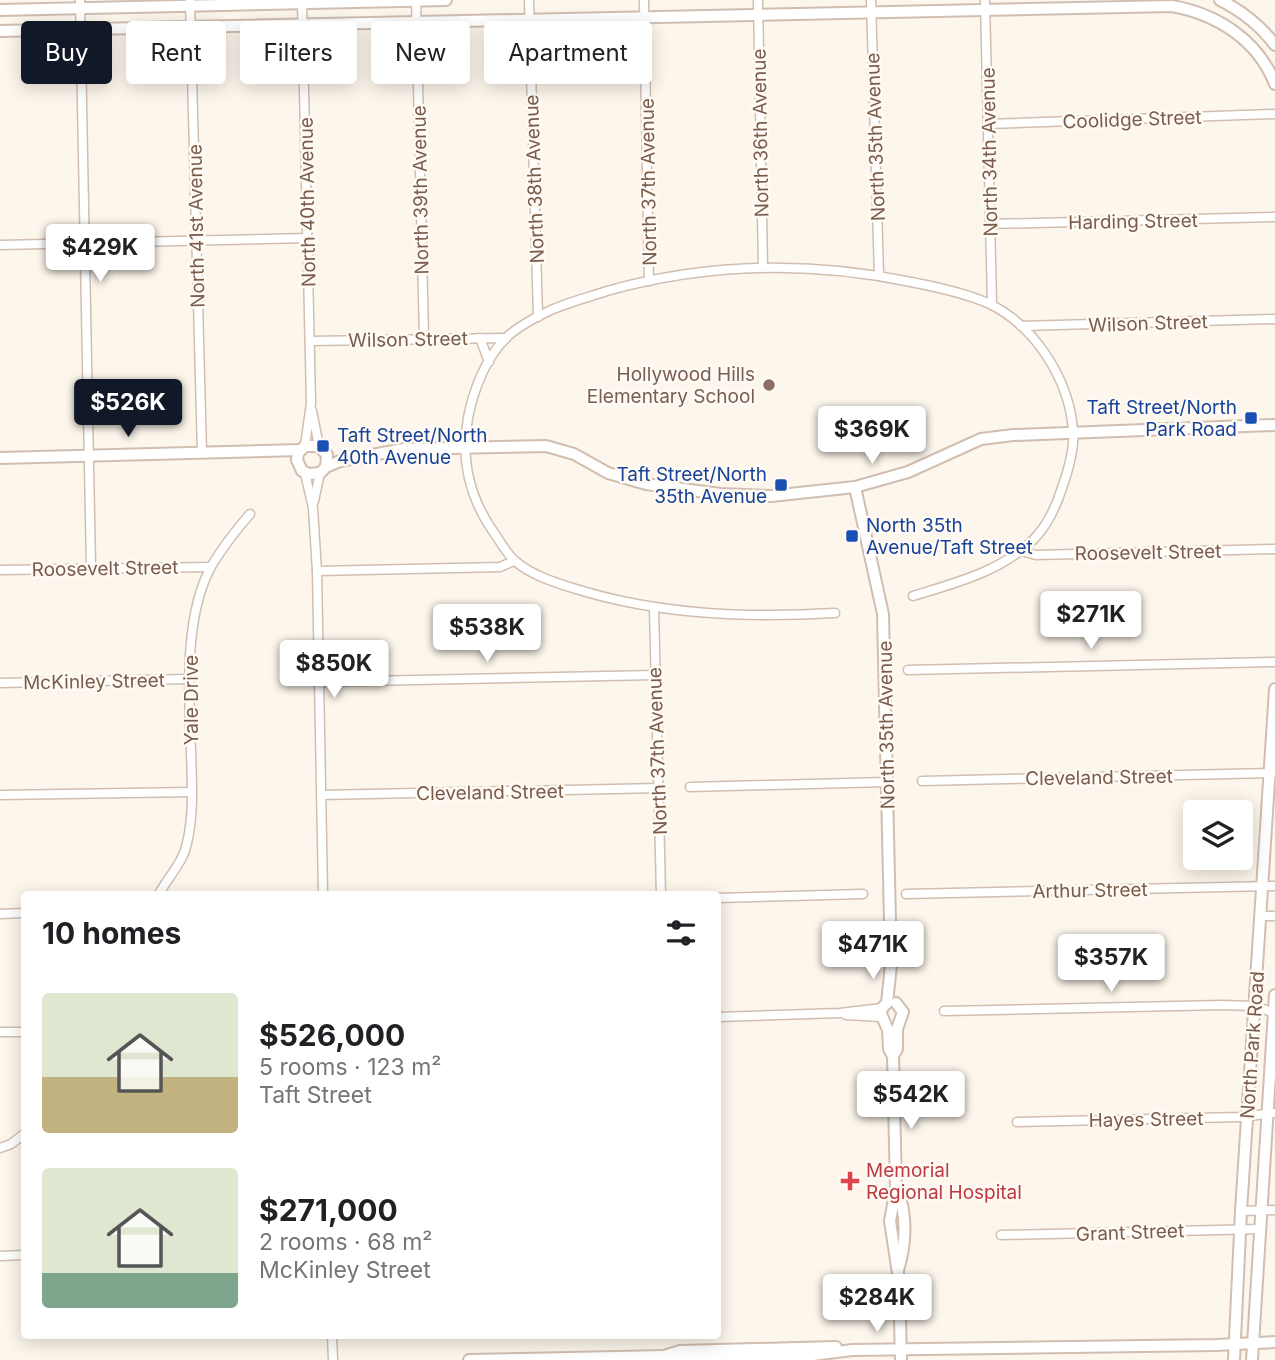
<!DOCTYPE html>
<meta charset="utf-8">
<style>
body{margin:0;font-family:Inter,sans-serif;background:#f2f2f2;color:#202124;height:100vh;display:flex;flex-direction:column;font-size:26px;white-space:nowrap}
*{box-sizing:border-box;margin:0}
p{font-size:23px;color:#757577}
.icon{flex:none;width:38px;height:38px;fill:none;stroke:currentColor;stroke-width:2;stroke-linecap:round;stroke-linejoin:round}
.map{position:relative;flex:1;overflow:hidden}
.details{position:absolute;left:21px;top:891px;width:700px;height:448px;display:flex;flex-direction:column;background:#fff;border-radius:7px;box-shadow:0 4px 18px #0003}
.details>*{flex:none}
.top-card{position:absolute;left:21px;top:21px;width:700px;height:63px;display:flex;gap:14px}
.fabs{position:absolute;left:1183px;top:800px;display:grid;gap:14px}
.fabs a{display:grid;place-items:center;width:70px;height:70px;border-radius:7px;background:#fff;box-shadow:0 4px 18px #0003;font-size:35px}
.price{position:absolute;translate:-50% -60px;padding:0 16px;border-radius:7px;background:#fff;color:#222;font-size:23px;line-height:46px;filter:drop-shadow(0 2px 4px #0008)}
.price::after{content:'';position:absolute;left:50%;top:42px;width:21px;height:16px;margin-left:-10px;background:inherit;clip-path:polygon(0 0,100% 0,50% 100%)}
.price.current{background:#111827;color:#fff}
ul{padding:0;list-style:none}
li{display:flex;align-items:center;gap:21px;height:175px;padding:0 21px}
li span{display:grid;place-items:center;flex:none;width:196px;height:140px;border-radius:7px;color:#555}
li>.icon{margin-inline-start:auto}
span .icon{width:84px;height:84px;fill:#fffc;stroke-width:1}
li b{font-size:30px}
h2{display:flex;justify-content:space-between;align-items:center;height:84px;padding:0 21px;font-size:30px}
.chip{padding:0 24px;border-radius:7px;background:#fff;box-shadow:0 4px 18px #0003;font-size:24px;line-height:63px}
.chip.current{background:#111827;color:#fff}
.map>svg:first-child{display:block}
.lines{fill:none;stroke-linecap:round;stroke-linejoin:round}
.minor-casing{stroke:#d1beb0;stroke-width:11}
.tertiary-casing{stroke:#d1beb0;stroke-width:14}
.minor{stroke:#fff;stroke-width:8}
.tertiary{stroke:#fff;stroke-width:10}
.education-dot{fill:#8d6e63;stroke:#fffaf3;stroke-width:2.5}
.transit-dot{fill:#1a4fb4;stroke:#fffaf3;stroke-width:2.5}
.health-dot{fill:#e0444e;stroke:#fffaf3;stroke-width:2.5}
.labels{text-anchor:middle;stroke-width:5;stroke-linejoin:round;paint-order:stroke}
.street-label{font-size:19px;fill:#7a5c4d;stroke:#fffaf3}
.education-label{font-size:19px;fill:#785e54;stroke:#fffaf3;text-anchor:end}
.transit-label{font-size:19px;fill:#164399;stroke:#fffaf3;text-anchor:end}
.health-label{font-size:19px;fill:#be3a42;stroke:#fffaf3;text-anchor:start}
</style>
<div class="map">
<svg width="1275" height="1360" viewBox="0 0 1275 1360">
<rect width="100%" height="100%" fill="#fdf6ec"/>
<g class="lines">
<!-- minor casing -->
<g class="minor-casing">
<g id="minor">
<polyline points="80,0 91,568"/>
<polyline points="190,0 202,453"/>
<polyline points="302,0 311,403 305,446"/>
<polyline points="416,0 424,338"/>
<polyline points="529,0 538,317"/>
<polyline points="644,0 649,281"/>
<polyline points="758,0 763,267"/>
<polyline points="871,0 879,275"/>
<polyline points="985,0 992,305"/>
<polyline points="989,124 1275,114"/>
<polyline points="991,224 1275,217"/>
<polyline points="0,245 308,238"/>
<polyline points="1021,326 1275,319"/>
<polyline points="480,338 489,362"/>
<polyline points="310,341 506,338"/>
<polyline points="312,411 319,446"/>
<polyline points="305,473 313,508 317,571 323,894"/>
<polyline points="314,501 320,473"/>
<polyline points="1021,551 1036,555 1275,549"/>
<polyline points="0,570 211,567"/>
<polyline points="317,571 500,567 514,561"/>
<polyline points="654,608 661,894"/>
<path d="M 835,613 C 747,618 660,615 576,589 C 556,583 531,575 515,561 C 508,555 502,545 497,537 C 471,502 460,462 468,418 C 473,391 486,357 506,338 C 518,326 536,317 551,310 C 569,302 589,297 607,291 C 707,263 810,261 911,282 C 937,287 966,293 990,304 C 1036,327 1069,380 1073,430 C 1075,449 1068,471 1062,488 C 1056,507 1047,526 1033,540 C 1000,572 955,583 913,596"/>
<polyline points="908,670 1275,662"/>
<polyline points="320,682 655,675"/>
<polyline points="0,683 188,679"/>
<polyline points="922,781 1275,773"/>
<polyline points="690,787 887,782"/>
<polyline points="0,795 192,792"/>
<polyline points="321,795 659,788"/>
<path d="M 159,894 C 168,877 183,863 187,843 C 194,813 192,784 191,753 C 189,697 183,616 212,565 C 223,547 236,530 250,514"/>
<polyline points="906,894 1275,886"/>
<polyline points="718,898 863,894"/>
<polyline points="0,914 24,913"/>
<polyline points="1260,916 1275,916"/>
<polyline points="944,1011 1222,1005 1254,1006 1275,1013"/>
<polyline points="846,1015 881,1017"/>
<polyline points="718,1017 840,1013 882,1008"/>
<polyline points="0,1032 24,1032"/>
<polyline points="1017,1122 1240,1117 1275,1113"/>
<polyline points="0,1148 11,1144 24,1134"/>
<polyline points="1241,1211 1275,1210"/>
<polyline points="1001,1235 1260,1229"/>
<polyline points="0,1256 24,1255"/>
<polyline points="332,1335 333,1360"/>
</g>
</g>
<!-- tertiary casing -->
<g class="tertiary-casing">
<g id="tertiary">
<path d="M 1220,0 C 1242,11 1260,25 1275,45"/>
<polyline points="0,10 446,0"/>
<path d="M 0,31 L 1172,6 C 1217,14 1258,40 1275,84"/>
<polyline points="0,458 300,450"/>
<polyline points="326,467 327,455 319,446 305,446 298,453 297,460 302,471 309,474 320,473 326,467 340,461 404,449 546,446 574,454 608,473 646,484 720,494 771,496 855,487 908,472 981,439 1013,435 1275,425"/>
<polyline points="855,487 883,614 891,965 887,1003 882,1008 881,1014 888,1030 889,1049 893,1056"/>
<polyline points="896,1003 903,1012 897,1029 897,1049 893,1056 896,1188 890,1221 899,1280 901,1360"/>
<path d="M 896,1188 C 908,1213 906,1244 898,1270"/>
<polyline points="667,1355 680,1351 836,1347"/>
<polyline points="469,1360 664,1356 679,1359 805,1356 852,1350 1216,1345 1275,1342"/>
<polyline points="1234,1360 1241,1211 1275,689"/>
<polyline points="1252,1360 1275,995"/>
</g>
</g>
<!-- minor -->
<use href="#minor" class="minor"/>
<!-- tertiary -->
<use href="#tertiary" class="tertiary"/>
</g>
<!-- markers -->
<circle class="education-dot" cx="769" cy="385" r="7"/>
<g class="transit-dot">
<rect x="1244" y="411" width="14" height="14" rx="3.5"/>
<rect x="316" y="439" width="14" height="14" rx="3.5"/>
<rect x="774" y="478" width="14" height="14" rx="3.5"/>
<rect x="845" y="529" width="14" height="14" rx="3.5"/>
</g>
<path class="health-dot" d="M846.5 1170.5h7v7h7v7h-7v7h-7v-7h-7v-7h7z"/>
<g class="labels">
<!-- street labels -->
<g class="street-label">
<text transform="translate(1132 119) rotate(-2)" y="7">Coolidge Street</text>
<text transform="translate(760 133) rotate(-91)" y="7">North 36th Avenue</text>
<text transform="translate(875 137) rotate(-92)" y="7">North 35th Avenue</text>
<text transform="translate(989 152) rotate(-91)" y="7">North 34th Avenue</text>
<text transform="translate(534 179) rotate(-92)" y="7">North 38th Avenue</text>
<text transform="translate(648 182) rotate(-91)" y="7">North 37th Avenue</text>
<text transform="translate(420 190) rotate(-91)" y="7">North 39th Avenue</text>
<text transform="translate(307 202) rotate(-91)" y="7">North 40th Avenue</text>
<text transform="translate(1133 221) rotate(-1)" y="7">Harding Street</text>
<text transform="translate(196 226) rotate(-91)" y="7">North 41st Avenue</text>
<text transform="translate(1148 323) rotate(-2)" y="7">Wilson Street</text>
<text transform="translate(408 339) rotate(-1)" y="7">Wilson Street</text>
<text transform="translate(1148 552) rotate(-1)" y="7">Roosevelt Street</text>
<text transform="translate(105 568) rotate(-1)" y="7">Roosevelt Street</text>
<text transform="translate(94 681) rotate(-1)" y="7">McKinley Street</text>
<text transform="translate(191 700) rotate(-90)" y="7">Yale Drive</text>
<text transform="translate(886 725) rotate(-91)" y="7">North 35th Avenue</text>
<text transform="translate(657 751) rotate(-92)" y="7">North 37th Avenue</text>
<text transform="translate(1099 777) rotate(-1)" y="7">Cleveland Street</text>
<text transform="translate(490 792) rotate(-1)" y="7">Cleveland Street</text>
<text transform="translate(1090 890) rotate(-1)" y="7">Arthur Street</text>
<text transform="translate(1252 1045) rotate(-86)" y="7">North Park Road</text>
<text transform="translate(1146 1119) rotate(-1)" y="7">Hayes Street</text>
<text transform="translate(1130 1232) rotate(-2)" y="7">Grant Street</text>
</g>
<!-- education labels -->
<g class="education-label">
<text x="755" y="381">Hollywood Hills<tspan x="755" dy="22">Elementary School</tspan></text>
</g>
<!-- transit labels -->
<g class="transit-label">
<text x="1237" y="414">Taft Street/North<tspan x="1237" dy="22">Park Road</tspan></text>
<text x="337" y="442" text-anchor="start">Taft Street/North<tspan x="337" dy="22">40th Avenue</tspan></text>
<text x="767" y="481">Taft Street/North<tspan x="767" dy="22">35th Avenue</tspan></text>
<text x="866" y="532" text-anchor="start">North 35th<tspan x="866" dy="22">Avenue/Taft Street</tspan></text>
</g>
<!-- health labels -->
<g class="health-label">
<text x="866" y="1177">Memorial<tspan x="866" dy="22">Regional Hospital</tspan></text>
</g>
</g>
</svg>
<div class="fabs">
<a><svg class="icon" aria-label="layers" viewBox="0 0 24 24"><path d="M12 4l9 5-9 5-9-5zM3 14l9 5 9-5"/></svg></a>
</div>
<b class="price" style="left:100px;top:284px">$429K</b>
<b class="price current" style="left:128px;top:439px">$526K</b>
<b class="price" style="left:872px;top:466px">$369K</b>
<b class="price" style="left:1091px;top:651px">$271K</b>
<b class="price" style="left:487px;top:664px">$538K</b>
<b class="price" style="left:334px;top:700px">$850K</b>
<b class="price" style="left:873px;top:981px">$471K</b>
<b class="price" style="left:1111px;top:994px">$357K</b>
<b class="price" style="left:911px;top:1131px">$542K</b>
<b class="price" style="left:877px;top:1334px">$284K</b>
<div class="top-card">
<a class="chip current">Buy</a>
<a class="chip">Rent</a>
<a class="chip">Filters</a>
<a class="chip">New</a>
<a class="chip">Apartment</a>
</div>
<section class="details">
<h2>10 homes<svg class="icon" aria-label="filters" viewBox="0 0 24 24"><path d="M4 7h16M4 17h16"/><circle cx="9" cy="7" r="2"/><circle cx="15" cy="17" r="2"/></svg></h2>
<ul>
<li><span style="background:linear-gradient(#dfe7d0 60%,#c2b280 0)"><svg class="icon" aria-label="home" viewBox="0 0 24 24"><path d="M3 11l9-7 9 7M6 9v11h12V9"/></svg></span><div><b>$526,000</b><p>5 rooms · 123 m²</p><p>Taft Street</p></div></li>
<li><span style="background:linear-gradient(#dfe7d0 75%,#7fa58c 0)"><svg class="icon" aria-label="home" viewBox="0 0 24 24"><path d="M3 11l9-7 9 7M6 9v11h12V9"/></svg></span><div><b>$271,000</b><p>2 rooms · 68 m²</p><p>McKinley Street</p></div></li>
</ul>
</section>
</div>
